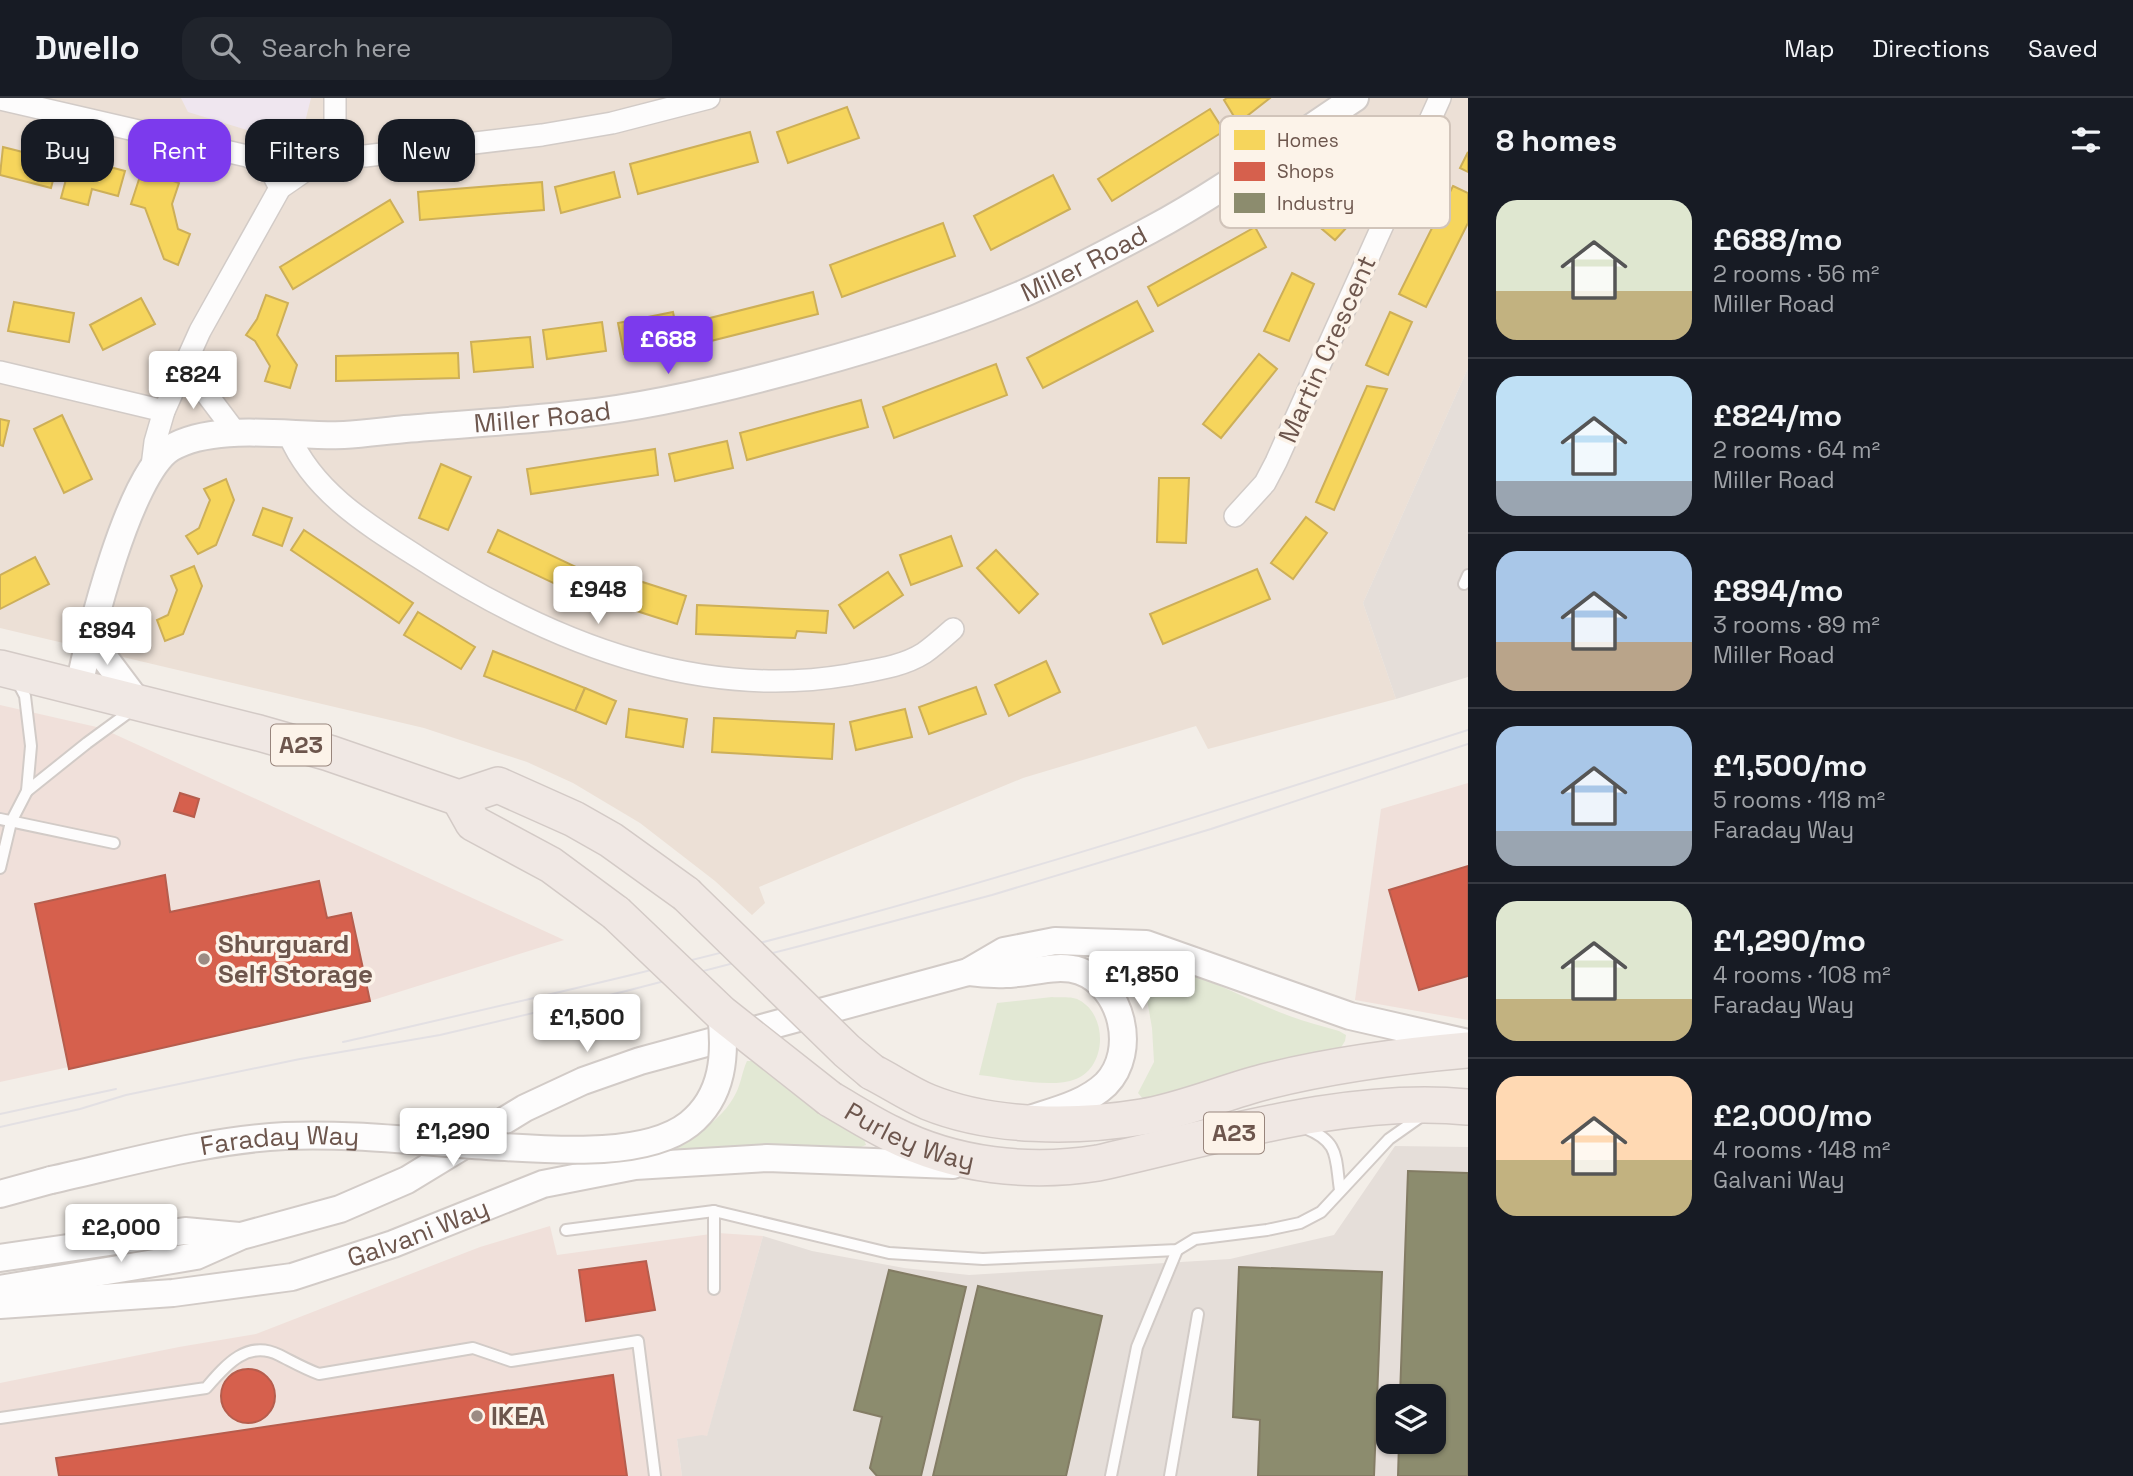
<!DOCTYPE html>
<meta charset="utf-8">
<style>
body{margin:0;font-family:"Space Grotesk",sans-serif;background:#20242c;color:#f1f3f6;height:100vh;display:flex;flex-direction:column;font-size:26px;white-space:nowrap}
*{box-sizing:border-box;margin:0}
p{font-size:23px;color:#9ea1a6}
.icon{flex:none;width:38px;height:38px;fill:none;stroke:currentColor;stroke-width:2;stroke-linecap:round;stroke-linejoin:round}
.map{position:relative;flex:1;overflow:hidden}
.panel{display:flex;flex-direction:column;background:#171b24;width:665px}
.panel>*{flex:none}
.guide{position:absolute;left:21px;top:21px;width:665px;height:63px;display:flex;gap:14px}
.buttons{position:absolute;left:1376px;top:1286px;display:grid;gap:14px}
.buttons a{display:grid;place-items:center;width:70px;height:70px;border-radius:14px;background:#171b24;box-shadow:0 2px 5px #0004;font-size:35px}
.price{position:absolute;translate:-50% -60px;padding:0 16px;border-radius:7px;background:#fff;color:#222;font-size:23px;line-height:46px;filter:drop-shadow(0 2px 4px #0008)}
.price::after{content:'';position:absolute;left:50%;top:42px;width:21px;height:16px;margin-left:-10px;background:inherit;clip-path:polygon(0 0,100% 0,50% 100%)}
.price.current{background:#7c3aed;color:#fff}
ul{padding:0;list-style:none}
li{display:flex;align-items:center;gap:21px;height:175px;padding:0 28px}
li+li{border-top:2px solid #363941}
li span{display:grid;place-items:center;flex:none;width:196px;height:140px;border-radius:21px;color:#555}
li>.icon{margin-inline-start:auto}
span .icon{width:84px;height:84px;fill:#fffc;stroke-width:1}
li b{font-size:30px}
h2{display:flex;justify-content:space-between;align-items:center;height:84px;padding:0 28px;font-size:30px}
.pill{padding:0 24px;border-radius:21px;background:#171b24;box-shadow:0 2px 5px #0004;font-size:24px;line-height:63px}
.pill.current{background:#7c3aed;color:#fff}
header{display:flex;align-items:center;gap:42px;box-sizing:border-box;height:98px;padding:0 35px;background:#171b24;border-bottom:2px solid #363941}
header strong{font-size:33px}
nav{display:flex;gap:38px;margin-inline-start:auto;font-size:24px}
.search{width:490px;height:63px;background:#20242c;display:flex;align-items:center;gap:18px;box-sizing:border-box;padding:0 24px;border-radius:21px;color:#9ea1a6;font-size:26px}
main{display:flex;flex:1;min-height:0}
.map>svg:first-child{display:block}
.residential{fill:#ece0d6}
.commercial{fill:#f0e0da}
.industrial{fill:#e5ded9;fill-rule:evenodd}
.education{fill:#efe6ef}
.green{fill:#e2e8d4}
.homes{fill:#f6d55c;stroke:#cdaf58;stroke-width:2}
.shops{fill:#d6604d;stroke:#b65d4d;stroke-width:2}
.industry{fill:#8c8c6e;stroke:#837c64;stroke-width:2}
.lines{fill:none;stroke-linecap:round;stroke-linejoin:round}
.service-casing{stroke:#d2cbc7;stroke-width:14}
.minor-casing{stroke:#d2cbc7;stroke-width:24}
.tertiary-casing{stroke:#d2cbc7;stroke-width:30}
.trunk-casing{stroke:#d3cac6;stroke-width:38}
.service{stroke:#fdfcfc;stroke-width:10}
.minor{stroke:#fdfcfc;stroke-width:21}
.tertiary{stroke:#fdfcfc;stroke-width:26}
.trunk{stroke:#f0e8e4;stroke-width:35}
.tram{stroke:#e3e0e3;stroke-width:2}
.tertiary-bridge-casing{stroke:#d2cbc7;stroke-width:30;stroke-linecap:butt}
.trunk-bridge-casing{stroke:#d3cac6;stroke-width:38;stroke-linecap:butt}
.tertiary-bridge{stroke:#fdfcfc;stroke-width:26}
.trunk-bridge{stroke:#f0e8e4;stroke-width:35}
.poi-dot{fill:#9c8b83;stroke:#fcf3e9;stroke-width:2.5}
.labels{text-anchor:middle;stroke-width:7;stroke-linejoin:round;paint-order:stroke}
.shield{fill:#fcf3e9;stroke:#98857c;stroke-width:2}
.shield-label{font-size:24px;font-weight:bold;fill:#6d564d}
.street-label{font-size:26px;fill:#6d564d;stroke:#fcf3e9}
.poi-label{font-size:26px;font-weight:bold;fill:#6d564d;stroke:#fcf3e9;text-anchor:start}
.key{fill:#fcf3e9;stroke:#d1c4ba;stroke-width:2}
.key-label{font-size:19px;fill:#6d564d}
</style>
<header>
<strong>Dwello</strong>
<div class="search"><svg class="icon" aria-label="search" viewBox="0 0 24 24"><circle cx="10" cy="10" r="6"/><path d="M15 15l6 6"/></svg>Search here</div>
<nav><a>Map</a><a>Directions</a><a>Saved</a></nav>
</header>
<main>
<div class="map">
<svg width="1468" height="1378" viewBox="0 0 1468 1378">
<rect width="100%" height="100%" fill="#f3eee8"/>
<!-- residential -->
<polygon class="residential" points="0,0 1468,0 1468,270 1363,505 1396,601 1208,651 1196,628 1023,680 759,789 765,805 752,817 715,783 640,725 573,685 527,664 424,630 0,530"/>
<!-- commercial -->
<g class="commercial">
<polygon points="0,607 101,630 564,842 370,903 0,984"/>
<polygon points="1468,685 1468,922 1355,902 1381,711"/>
<polygon points="550,1128 557,1157 718,1135 763,1138 707,1339 677,1341 682,1378 0,1378 0,1285 179,1249 256,1236 480,1149"/>
</g>
<!-- industrial -->
<g class="industrial">
<polygon points="1468,270 1468,579 1396,601 1363,505"/>
<path d="M 1395,1048 L 1468,1049 L 1468,1378 L 682,1378 L 677,1341 L 702,1337 L 707,1338 L 763,1138 L 812,1153 L 904,1170 L 969,1177 L 1230,1161 L 1334,1137 ZM 1388,1298 L 1433,1298 L 1433,1344 L 1388,1344 Z"/>
</g>
<!-- education -->
<polygon class="education" points="181,0 311,0 305,24 291,37 276,41 188,14"/>
<!-- green -->
<g class="green">
<path d="M 1125,862 C 1184,864 1234,897 1287,917 C 1304,924 1322,928 1339,933 L 1346,937 L 1345,943 L 1340,951 L 1263,967 L 1144,1002 L 1138,995 L 1154,964 L 1152,930 L 1145,890 Z"/>
<path d="M 1052,899 C 1060,900 1072,898 1079,902 C 1108,917 1107,969 1076,981 C 1051,991 1006,980 979,977 L 997,905 Z"/>
<path d="M 747,963 L 756,963 C 787,995 825,1019 864,1041 L 866,1047 L 858,1050 L 745,1047 L 661,1053 C 689,1042 722,1024 736,995 C 741,985 742,974 747,963 Z"/>
</g>
<!-- homes -->
<g class="homes">
<polygon points="1227,0 1270,0 1238,25 1224,2"/>
<polygon points="847,9 859,40 788,65 777,34"/>
<polygon points="1210,11 1224,33 1112,103 1098,81"/>
<polygon points="750,34 758,64 638,96 630,66"/>
<polygon points="3,49 58,63 51,90 0,77"/>
<polygon points="1468,54 1468,74 1460,70"/>
<polygon points="72,59 125,73 118,98 92,91 88,107 61,100"/>
<polygon points="142,72 179,85 172,106 178,131 190,136 178,167 164,161 145,110 131,106"/>
<polygon points="614,74 620,99 561,115 555,89"/>
<polygon points="1053,77 1070,111 991,152 974,118"/>
<polygon points="1313,78 1359,116 1335,142 1290,104"/>
<polygon points="542,84 544,112 420,122 418,94"/>
<polygon points="1453,88 1468,95 1468,125 1426,209 1399,196"/>
<polygon points="390,102 403,124 293,191 280,169"/>
<polygon points="943,125 955,158 842,199 830,167"/>
<polygon points="1255,129 1266,149 1158,208 1148,189"/>
<polygon points="1292,175 1314,186 1289,243 1264,233"/>
<polygon points="813,194 818,216 695,247 690,225"/>
<polygon points="266,197 288,205 277,237 297,267 290,290 265,283 270,268 255,243 246,237 257,221"/>
<polygon points="141,200 155,226 103,252 90,227"/>
<polygon points="1137,203 1153,233 1043,290 1027,260"/>
<polygon points="14,204 74,215 69,244 8,233"/>
<polygon points="673,214 679,244 624,256 618,225"/>
<polygon points="1390,214 1412,224 1388,277 1366,267"/>
<polygon points="602,224 606,253 547,261 543,232"/>
<polygon points="530,239 533,269 474,274 471,244"/>
<polygon points="458,255 459,280 336,283 336,258"/>
<polygon points="1259,256 1277,271 1221,340 1203,326"/>
<polygon points="996,266 1007,297 894,340 883,309"/>
<polygon points="1367,288 1387,291 1334,412 1316,404"/>
<polygon points="861,302 868,329 747,362 740,335"/>
<polygon points="62,317 92,381 64,395 34,331"/>
<polygon points="0,321 9,323 3,348 0,347"/>
<polygon points="727,343 733,370 675,383 669,356"/>
<polygon points="655,351 658,377 531,396 527,371"/>
<polygon points="441,366 471,379 448,432 419,420"/>
<polygon points="1159,380 1189,380 1186,445 1157,444"/>
<polygon points="226,381 234,402 216,447 198,456 186,438 199,430 210,402 204,391"/>
<polygon points="263,410 292,420 282,448 253,437"/>
<polygon points="1306,419 1327,435 1293,481 1271,465"/>
<polygon points="304,432 413,505 399,525 291,452"/>
<polygon points="498,432 616,488 606,510 488,454"/>
<polygon points="951,438 962,468 911,487 900,457"/>
<polygon points="996,452 1038,496 1019,515 977,470"/>
<polygon points="35,459 49,486 0,511 0,477"/>
<polygon points="194,468 202,488 183,536 165,543 157,522 168,517 177,492 171,478"/>
<polygon points="1257,471 1270,501 1163,546 1150,516"/>
<polygon points="888,474 903,497 854,530 839,507"/>
<polygon points="627,479 686,498 677,526 618,507"/>
<polygon points="697,507 828,513 826,535 797,533 795,540 696,536"/>
<polygon points="418,514 475,549 461,571 404,537"/>
<polygon points="493,553 585,590 575,613 484,578"/>
<polygon points="1046,563 1060,594 1009,618 995,587"/>
<polygon points="976,589 986,616 929,636 919,609"/>
<polygon points="585,590 616,603 606,626 575,613"/>
<polygon points="629,611 687,621 683,649 626,639"/>
<polygon points="905,611 912,639 856,652 850,624"/>
<polygon points="714,620 834,626 832,661 712,654"/>
</g>
<!-- shops -->
<g class="shops">
<polygon points="180,695 199,701 194,719 174,713"/>
<polygon points="1468,768 1468,878 1419,892 1389,792"/>
<polygon points="165,777 170,814 319,783 327,820 351,815 370,903 69,971 35,806"/>
<polygon points="646,1163 655,1212 586,1223 579,1172"/>
<circle cx="248" cy="1298" r="27"/>
<polygon points="613,1277 627,1378 59,1378 56,1360"/>
</g>
<!-- industry -->
<g class="industry">
<polygon points="1408,1073 1468,1075 1468,1378 1398,1378 1399,1344 1433,1344 1433,1298 1400,1298"/>
<polygon points="1239,1169 1382,1174 1374,1378 1258,1378 1260,1322 1233,1319"/>
<polygon points="889,1172 966,1189 921,1378 877,1378 870,1370 882,1319 854,1312"/>
<polygon points="978,1188 1102,1218 1066,1378 933,1378"/>
</g>
<g class="lines">
<!-- service casing -->
<g class="service-casing">
<g id="service">
<polyline points="1464,486 1468,477"/>
<polyline points="27,693 87,645 132,612"/>
<polyline points="0,721 114,745"/>
<polyline points="0,770 11,724 27,693 31,648 25,598 16,581"/>
<path d="M 1305,1030 C 1340,1044 1335,1059 1340,1092"/>
<polyline points="714,1113 714,1191"/>
<polyline points="566,1132 714,1113 889,1155 983,1161 1177,1152 1195,1141 1267,1132 1300,1125 1321,1114 1389,1041 1423,1017"/>
<path d="M 0,1320 L 206,1290 C 225,1268 247,1241 279,1257 C 293,1264 305,1271 319,1276 L 473,1250 L 511,1263 L 638,1243 L 655,1378"/>
<polyline points="1111,1378 1137,1249 1177,1152"/>
<polyline points="1170,1378 1198,1216"/>
</g>
</g>
<!-- minor casing -->
<g class="minor-casing">
<g id="minor">
<polyline points="0,1 247,58 268,67 280,90"/>
<polyline points="335,57 335,0"/>
<polyline points="184,266 236,335"/>
<polyline points="0,274 164,313"/>
<path d="M 289,337 C 313,394 368,427 418,459 C 544,541 695,603 848,577 C 874,572 902,569 924,555 C 934,548 944,539 953,531"/>
<polyline points="152,368 155,344 164,313 200,233 280,90 306,72 335,57 365,58 542,37 612,25 709,0"/>
<polyline points="1235,418 1265,385 1276,364 1440,0"/>
</g>
</g>
<!-- tertiary casing -->
<g class="tertiary-casing">
<g id="tertiary">
<polyline points="89,539 140,607"/>
<path id="s1" d="M 79,589 C 89,538 129,376 171,350 C 215,324 293,339 344,337 C 364,336 384,333 405,331 C 463,326 521,323 579,316 C 642,309 705,295 766,279 C 852,257 938,232 1020,197 C 1064,178 1107,155 1150,132 C 1221,94 1287,45 1355,0"/>
<path d="M 968,874 C 980,875 993,877 1005,876 C 1029,876 1057,865 1080,873 C 1122,888 1138,953 1106,986 C 1086,1005 1058,1012 1033,1020"/>
<polyline points="0,1096 51,1082"/>
<polyline points="0,1160 185,1133 239,1138"/>
<polyline points="0,1191 196,1158 241,1138 340,1111 407,1082 525,1010 583,983 640,963 968,874 1004,853 1055,843 1146,846 1350,918 1468,945"/>
<path id="s2" d="M 0,1207 L 173,1195 L 292,1179 L 393,1146 L 543,1086 L 635,1068 L 767,1060 L 953,1067"/>
</g>
</g>
<!-- trunk casing -->
<g class="trunk-casing">
<g id="trunk">
<polyline points="0,570 259,635 329,655 459,700 498,687 574,721 611,742 686,796"/>
<polyline points="459,700 473,725 551,767 616,815"/>
<path d="M 872,974 C 890,983 909,996 928,1004 C 992,1030 1075,1030 1142,1019 C 1181,1013 1225,994 1264,984 C 1331,967 1399,958 1468,952"/>
<path id="s3" d="M 830,1001 C 851,1013 871,1026 892,1036 C 955,1068 1029,1076 1098,1065 C 1215,1039 1348,997 1468,1009"/>
</g>
</g>
<!-- service -->
<use href="#service" class="service"/>
<!-- minor -->
<use href="#minor" class="minor"/>
<!-- tertiary -->
<use href="#tertiary" class="tertiary"/>
<!-- trunk -->
<use href="#trunk" class="trunk"/>
<!-- tram -->
<g class="tram">
<path d="M 343,944 C 512,905 682,867 850,821 C 1058,764 1263,698 1468,632"/>
<polyline points="0,1016 116,991"/>
<polyline points="0,1029 80,1011 126,997 300,961 440,937 626,893 800,848 992,797 1211,731 1468,646"/>
</g>
<!-- tertiary-bridge casing -->
<g class="tertiary-bridge-casing">
<g id="tertiary-bridge">
<path id="s4" d="M 51,1082 C 128,1065 206,1042 285,1038 C 352,1035 420,1044 487,1048 C 542,1051 643,1062 689,1026 C 724,998 726,956 721,915"/>
</g>
</g>
<!-- trunk-bridge casing -->
<g class="trunk-bridge-casing">
<g id="trunk-bridge">
<polyline points="686,796 847,953 872,974"/>
<polyline points="616,815 721,915 830,1001"/>
</g>
</g>
<!-- tertiary-bridge -->
<use href="#tertiary-bridge" class="tertiary-bridge"/>
<!-- trunk-bridge -->
<use href="#trunk-bridge" class="trunk-bridge"/>
</g>
<!-- markers -->
<g class="poi-dot">
<circle cx="204" cy="861" r="7"/>
<circle cx="477" cy="1318" r="7"/>
</g>
<g class="labels">
<!-- shield labels -->
<g class="shield">
<rect x="271" y="626.5" width="60" height="41" rx="5"/>
<rect x="1204" y="1014.5" width="60" height="41" rx="5"/>
</g>
<g class="shield-label">
<text x="301" y="655">A23</text>
<text x="1234" y="1043">A23</text>
</g>
<!-- street labels -->
<g class="street-label">
<text dy="9" stroke="none"><textPath href="#s1" startOffset="1200">Miller Road</textPath></text>
<text transform="translate(1327 251) rotate(-66)" y="9">Martin Crescent</text>
<text dy="9" stroke="none"><textPath href="#s1" startOffset="634">Miller Road</textPath></text>
<text dy="9" stroke="none"><textPath href="#s3" startOffset="89">Purley Way</textPath></text>
<text dy="9" stroke="none"><textPath href="#s4" startOffset="233">Faraday Way</textPath></text>
<text dy="9" stroke="none"><textPath href="#s2" startOffset="427">Galvani Way</textPath></text>
</g>
<!-- poi labels -->
<g class="poi-label">
<text x="218" y="855">Shurguard<tspan x="218" dy="30">Self Storage</tspan></text>
<text x="491" y="1327">IKEA</text>
</g>
</g>
<!-- legend -->
<rect x="1220" y="18" width="230" height="112" rx="10" class="key"/>
<rect x="1234" y="32" width="31" height="20" fill="#f6d55c"/>
<rect x="1234" y="64" width="31" height="19" fill="#d6604d"/>
<rect x="1234" y="95" width="31" height="20" fill="#8c8c6e"/>
<g class="key-label">
<text x="1277" y="49">Homes</text>
<text x="1277" y="80">Shops</text>
<text x="1277" y="112">Industry</text>
</g>
</svg>
<div class="buttons">
<a><svg class="icon" aria-label="layers" viewBox="0 0 24 24"><path d="M12 4l9 5-9 5-9-5zM3 14l9 5 9-5"/></svg></a>
</div>
<b class="price current" style="left:668px;top:278px">£688</b>
<b class="price" style="left:193px;top:313px">£824</b>
<b class="price" style="left:598px;top:528px">£948</b>
<b class="price" style="left:107px;top:569px">£894</b>
<b class="price" style="left:1142px;top:913px">£1,850</b>
<b class="price" style="left:587px;top:956px">£1,500</b>
<b class="price" style="left:453px;top:1070px">£1,290</b>
<b class="price" style="left:121px;top:1166px">£2,000</b>
<div class="guide">
<a class="pill">Buy</a>
<a class="pill current">Rent</a>
<a class="pill">Filters</a>
<a class="pill">New</a>
</div>
</div>
<section class="panel">
<h2>8 homes<svg class="icon" aria-label="filters" viewBox="0 0 24 24"><path d="M4 7h16M4 17h16"/><circle cx="9" cy="7" r="2"/><circle cx="15" cy="17" r="2"/></svg></h2>
<ul>
<li><span style="background:linear-gradient(#dfe7d0 65%,#c2b280 0)"><svg class="icon" aria-label="home" viewBox="0 0 24 24"><path d="M3 11l9-7 9 7M6 9v11h12V9"/></svg></span><div><b>£688/mo</b><p>2 rooms · 56 m²</p><p>Miller Road</p></div></li>
<li><span style="background:linear-gradient(#bfe0f5 75%,#9aa5b1 0)"><svg class="icon" aria-label="home" viewBox="0 0 24 24"><path d="M3 11l9-7 9 7M6 9v11h12V9"/></svg></span><div><b>£824/mo</b><p>2 rooms · 64 m²</p><p>Miller Road</p></div></li>
<li><span style="background:linear-gradient(#a9c7e8 65%,#b9a48a 0)"><svg class="icon" aria-label="home" viewBox="0 0 24 24"><path d="M3 11l9-7 9 7M6 9v11h12V9"/></svg></span><div><b>£894/mo</b><p>3 rooms · 89 m²</p><p>Miller Road</p></div></li>
<li><span style="background:linear-gradient(#a9c7e8 75%,#9aa5b1 0)"><svg class="icon" aria-label="home" viewBox="0 0 24 24"><path d="M3 11l9-7 9 7M6 9v11h12V9"/></svg></span><div><b>£1,500/mo</b><p>5 rooms · 118 m²</p><p>Faraday Way</p></div></li>
<li><span style="background:linear-gradient(#dfe7d0 70%,#c2b280 0)"><svg class="icon" aria-label="home" viewBox="0 0 24 24"><path d="M3 11l9-7 9 7M6 9v11h12V9"/></svg></span><div><b>£1,290/mo</b><p>4 rooms · 108 m²</p><p>Faraday Way</p></div></li>
<li><span style="background:linear-gradient(#ffd9b3 60%,#c2b280 0)"><svg class="icon" aria-label="home" viewBox="0 0 24 24"><path d="M3 11l9-7 9 7M6 9v11h12V9"/></svg></span><div><b>£2,000/mo</b><p>4 rooms · 148 m²</p><p>Galvani Way</p></div></li>
</ul>
</section>
</main>
